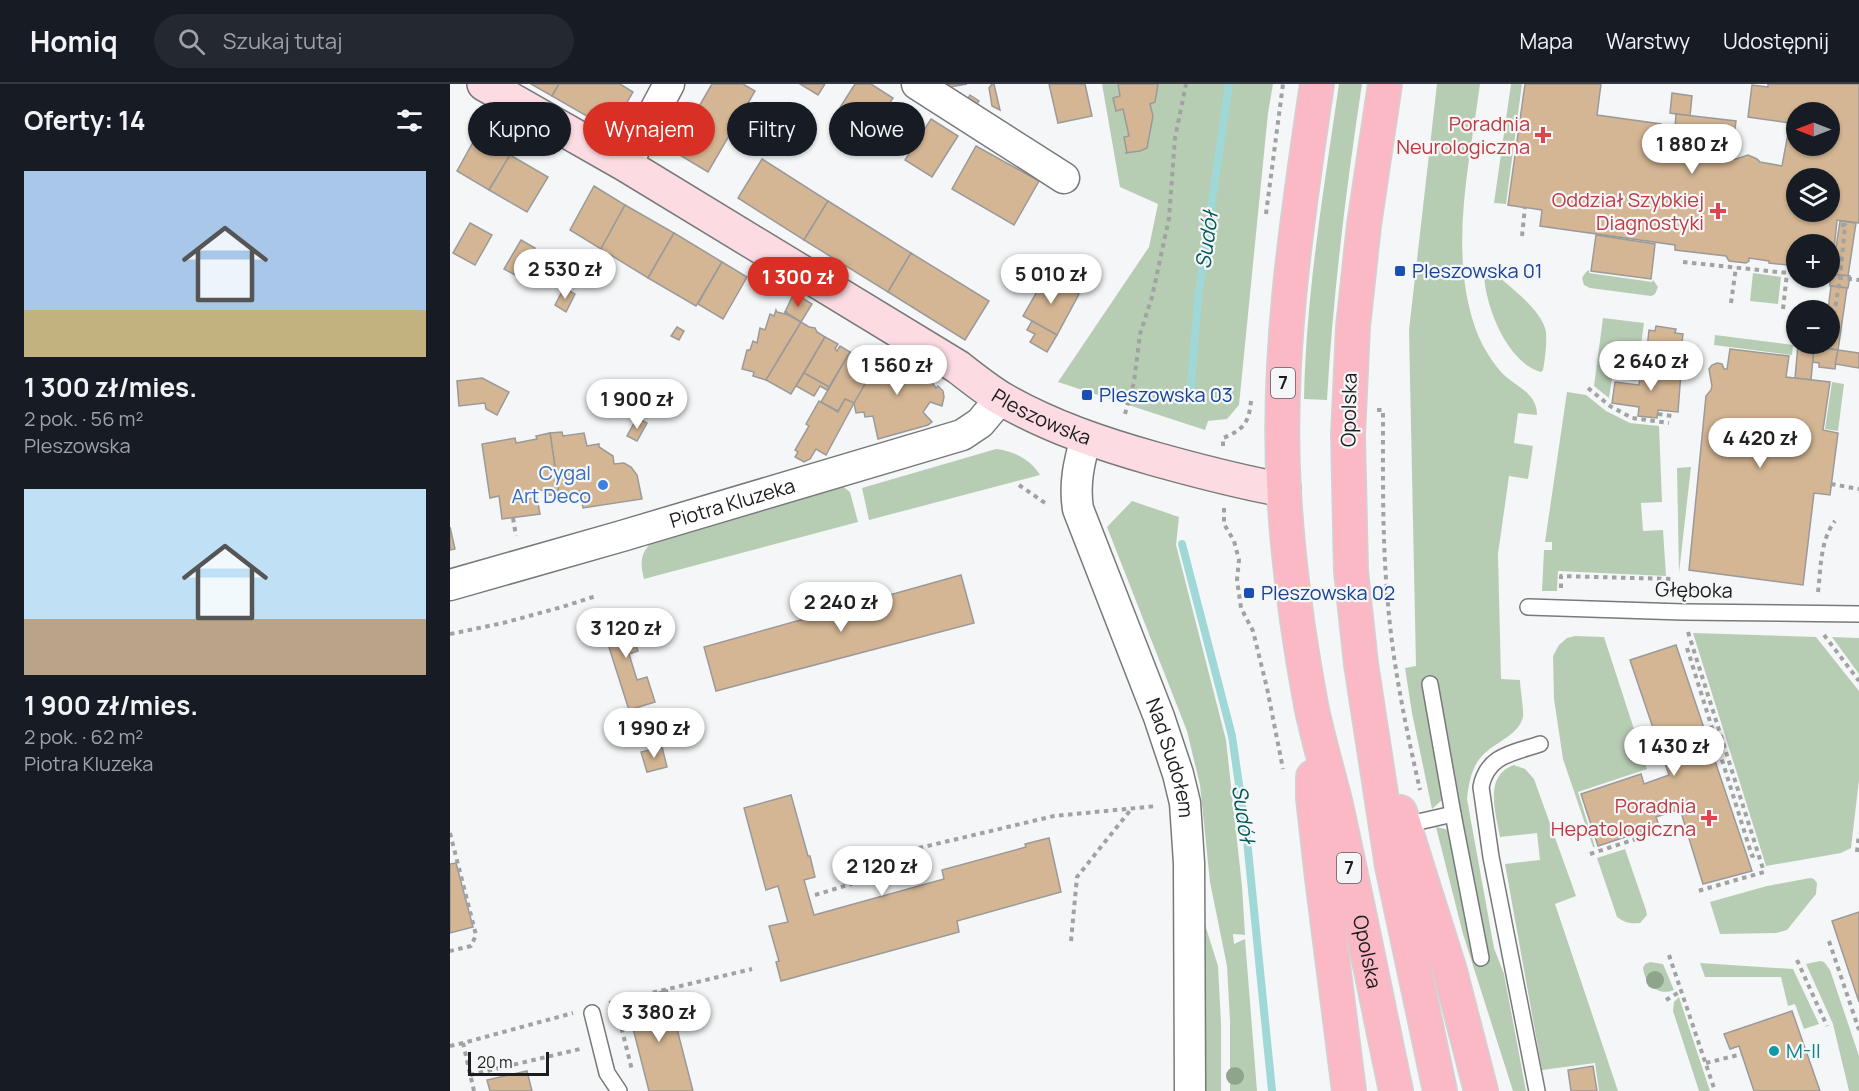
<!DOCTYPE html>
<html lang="pl">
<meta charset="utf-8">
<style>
body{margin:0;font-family:Manrope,sans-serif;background:#242831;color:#f1f3f6;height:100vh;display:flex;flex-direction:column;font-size:22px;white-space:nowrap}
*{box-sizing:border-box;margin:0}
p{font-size:20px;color:#9ea1a6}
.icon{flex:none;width:33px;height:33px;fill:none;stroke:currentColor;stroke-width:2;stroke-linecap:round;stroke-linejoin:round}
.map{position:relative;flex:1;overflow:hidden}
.sheet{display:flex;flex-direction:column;background:#171b24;width:450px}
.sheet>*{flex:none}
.banner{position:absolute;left:18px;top:18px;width:570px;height:54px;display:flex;gap:12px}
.needle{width:39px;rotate:270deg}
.controls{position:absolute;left:1336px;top:18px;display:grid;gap:12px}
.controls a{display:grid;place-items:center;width:54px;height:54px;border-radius:50%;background:#171b24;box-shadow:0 2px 4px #0004;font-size:30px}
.scale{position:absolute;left:18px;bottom:15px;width:81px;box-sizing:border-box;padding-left:6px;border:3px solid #1d1d1d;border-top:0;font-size:16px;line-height:21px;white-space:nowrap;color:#1d1d1d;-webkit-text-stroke:4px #f5f6f7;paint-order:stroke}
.price{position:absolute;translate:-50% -51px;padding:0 14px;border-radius:21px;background:#fff;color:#222;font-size:20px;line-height:39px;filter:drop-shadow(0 2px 3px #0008)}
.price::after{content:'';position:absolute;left:50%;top:36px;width:18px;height:14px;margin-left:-9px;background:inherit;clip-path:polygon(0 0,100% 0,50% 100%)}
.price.current{background:#d93025;color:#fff}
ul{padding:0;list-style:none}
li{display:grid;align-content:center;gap:12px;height:318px;padding:0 24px}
li span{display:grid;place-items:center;height:186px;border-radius:0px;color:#555}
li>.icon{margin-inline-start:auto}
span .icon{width:108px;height:108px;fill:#fffc;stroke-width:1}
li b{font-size:26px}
h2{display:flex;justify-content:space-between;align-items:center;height:72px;padding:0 24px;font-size:26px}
.chip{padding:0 21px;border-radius:27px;background:#171b24;box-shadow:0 2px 4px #0004;font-size:21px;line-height:54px}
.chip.current{background:#d93025;color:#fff}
header{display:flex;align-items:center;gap:36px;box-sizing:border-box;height:84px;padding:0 30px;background:#171b24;border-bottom:2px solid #363941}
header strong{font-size:28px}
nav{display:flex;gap:33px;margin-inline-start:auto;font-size:21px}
.search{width:420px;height:54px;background:#242831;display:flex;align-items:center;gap:15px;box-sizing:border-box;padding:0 21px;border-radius:33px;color:#9ea1a6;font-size:22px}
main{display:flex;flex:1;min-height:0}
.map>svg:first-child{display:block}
.green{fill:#b7cdb3}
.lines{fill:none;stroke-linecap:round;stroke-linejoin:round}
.stream{stroke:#9fd8d7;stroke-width:8}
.building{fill:#d4b694;stroke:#9b9a99;stroke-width:1.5;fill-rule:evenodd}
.lane-casing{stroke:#78797a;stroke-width:18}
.street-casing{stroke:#78797a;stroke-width:33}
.secondary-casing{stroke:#78797a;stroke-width:36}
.primary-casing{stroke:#d2d2d2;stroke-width:36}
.path{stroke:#a1a2a2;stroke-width:4;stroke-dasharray:4.5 4.5;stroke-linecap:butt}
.lane{stroke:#fff;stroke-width:15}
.street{stroke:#fff;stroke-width:30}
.secondary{stroke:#fcdce2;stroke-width:33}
.primary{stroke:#fab9c4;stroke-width:33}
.tree{fill:#8ea58b}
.health-dot{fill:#e0444e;stroke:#f5f6f7;stroke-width:2}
.transit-dot{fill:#1a4fb4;stroke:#f5f6f7;stroke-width:2}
.shop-dot{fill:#3f7fe0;stroke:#f5f6f7;stroke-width:2}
.culture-dot{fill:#0f9aa8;stroke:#f5f6f7;stroke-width:2}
.labels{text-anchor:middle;stroke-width:4.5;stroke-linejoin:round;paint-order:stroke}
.shield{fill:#f5f6f7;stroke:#5e5e5e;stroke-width:1.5}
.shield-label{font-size:18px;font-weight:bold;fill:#1d1d1d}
.health-label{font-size:20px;fill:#be3a42;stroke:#f5f6f7;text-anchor:end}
.transit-label{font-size:20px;fill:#164399;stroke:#f5f6f7;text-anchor:start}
.street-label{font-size:20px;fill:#1d1d1d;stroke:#f5f6f7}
.shop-label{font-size:20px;fill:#366cbe;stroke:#f5f6f7;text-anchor:end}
.culture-label{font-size:20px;fill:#0d838f;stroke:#f5f6f7;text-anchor:start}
.water-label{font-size:21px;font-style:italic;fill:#045959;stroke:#f5f6f7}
</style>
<header>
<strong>Homiq</strong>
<div class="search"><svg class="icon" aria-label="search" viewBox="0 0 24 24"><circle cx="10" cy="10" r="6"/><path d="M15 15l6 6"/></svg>Szukaj tutaj</div>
<nav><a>Mapa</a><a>Warstwy</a><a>Udostępnij</a></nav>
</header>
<main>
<section class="sheet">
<h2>Oferty: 14<svg class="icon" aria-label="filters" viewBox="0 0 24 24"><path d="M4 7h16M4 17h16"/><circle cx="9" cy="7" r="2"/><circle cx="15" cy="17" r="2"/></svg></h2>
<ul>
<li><span style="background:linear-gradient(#a9c7e8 75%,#c2b280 0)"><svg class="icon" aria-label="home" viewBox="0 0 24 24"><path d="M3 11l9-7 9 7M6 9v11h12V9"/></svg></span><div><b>1 300 zł/mies.</b><p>2 pok. · 56 m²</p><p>Pleszowska</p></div></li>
<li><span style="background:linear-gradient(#bfe0f5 70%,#b9a48a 0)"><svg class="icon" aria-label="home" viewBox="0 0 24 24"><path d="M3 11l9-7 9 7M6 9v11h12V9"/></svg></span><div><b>1 900 zł/mies.</b><p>2 pok. · 62 m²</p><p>Piotra Kluzeka</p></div></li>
</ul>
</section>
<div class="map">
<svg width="1409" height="1007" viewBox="0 0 1409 1007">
<rect width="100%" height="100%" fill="#f5f6f7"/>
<!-- green -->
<g class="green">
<polygon points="652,0 823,0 818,29 789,321 777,335 758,337 755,346 608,298 699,163 708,120 670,103"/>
<path d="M 889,0 L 912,0 C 896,105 883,210 877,316 L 854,315 C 856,209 874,104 889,0 Z"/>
<path d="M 987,0 L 1030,0 C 1020,77 999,164 1024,240 C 1029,257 1042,279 1054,291 C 1068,304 1087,309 1087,331 L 1068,329 L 1064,359 L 1083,362 L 1078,395 L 1059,392 L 1048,470 L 1051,595 L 1070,596 C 1070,605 1074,624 1073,633 C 1069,650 1047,658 1036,668 C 1022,680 1019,697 1017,715 L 1044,864 L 1054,890 L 1076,1007 L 1063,1007 L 1013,850 L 986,743 L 999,746 L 993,709 L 992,716 L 982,725 L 962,629 L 955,584 L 966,582 L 959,246 Z"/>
<polygon points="1061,0 1072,0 1056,120 1044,119"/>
<path d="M 1037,186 L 1041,186 C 1058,202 1092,225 1096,248 C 1097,261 1095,274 1093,286 L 1091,288 C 1057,279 1034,220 1034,188 Z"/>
<path d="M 1139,186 L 1139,189 L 1202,198 L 1203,196 L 1208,203 C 1206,207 1206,211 1201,212 L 1140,204 L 1134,201 L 1132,194 L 1136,188 Z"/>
<polygon points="1303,189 1331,193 1328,220 1300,217"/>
<polygon points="1153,234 1194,239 1186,297 1162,294 1159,314 1144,302"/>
<polygon points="1265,251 1343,261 1342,271 1264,261"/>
<polygon points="1382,298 1394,300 1388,347 1375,345"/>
<polygon points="1117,308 1136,311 1156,327 1180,339 1209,342 1212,418 1191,419 1193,447 1213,446 1216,492 1108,487 1107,507 1092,507 1094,466 1102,466 1102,458 1095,458"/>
<path d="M 546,365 C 564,367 580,375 590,391 L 419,436 L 412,404 Z"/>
<polygon points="1241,383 1229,489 1227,384"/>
<path d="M 391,401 L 400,408 L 408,438 L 194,495 C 190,480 190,469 202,458 Z"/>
<polygon points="682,417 729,433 726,461 776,656 792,802 795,851 783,850 784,860 795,855 807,1007 780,1007 780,937 777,882 760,798 750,701 737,647 657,443"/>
<polygon points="1243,549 1366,553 1409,607 1409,696 1401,764 1391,769 1316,782"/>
<polygon points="1125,552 1154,553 1197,685 1128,708 1145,763 1143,763 1113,675 1104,615 1103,572 1109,561 1117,554"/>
<polygon points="1382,553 1409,554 1409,590"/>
<path d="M 1064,681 L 1075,685 L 1084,695 L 1126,812 L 1105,820 L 1168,1007 L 1149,1007 L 1145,979 L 1092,986 L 1055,780 L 1090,776 L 1087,749 L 1050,753 C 1046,729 1033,692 1064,681 Z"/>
<path d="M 1175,765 L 1196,826 L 1197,831 L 1190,839 C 1181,840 1175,839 1167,833 L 1147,774 Z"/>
<polygon points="1360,794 1364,795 1367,799 1366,810 1337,846 1326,849 1270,850 1260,818 1317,802"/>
<polygon points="752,831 768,882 771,939 771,1007 752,1007"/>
<polygon points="1370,877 1374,878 1380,886 1409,972 1409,1007 1399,1007 1383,940 1356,880"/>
<path d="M 1200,878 L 1213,880 L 1224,906 C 1207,913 1195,899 1193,884 L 1195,880 Z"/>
<polygon points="1250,879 1343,885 1369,940 1354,945 1345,920 1338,922 1331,893 1255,893"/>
<polygon points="1229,913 1260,1007 1249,1007 1223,927 1224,918"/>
</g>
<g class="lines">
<!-- stream -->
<g class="stream">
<polyline points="740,312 748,214 779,0"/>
<polyline points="732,460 782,652 797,756 822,1007"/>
</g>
</g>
<!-- building -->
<g class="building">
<polygon points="81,0 109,0 102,12"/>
<polygon points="109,0 170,0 183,8 161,46 102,12"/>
<polygon points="262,0 293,0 305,7 258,88 223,67"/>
<polygon points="350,0 375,0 368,11"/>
<polygon points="405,0 421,0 443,14 415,58 382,36"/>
<polygon points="494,0 517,0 495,4"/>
<polygon points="542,0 544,0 550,26 542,22 539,4"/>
<polygon points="599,0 635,0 642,32 608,39"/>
<polygon points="668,0 708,0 705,18 700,20 703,32 697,64 690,67 675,69 677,69 674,53 679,52 673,25 666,27 663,14 670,12"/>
<path d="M 1075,0 L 1151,0 L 1147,31 L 1211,40 L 1207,69 L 1237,73 L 1237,68 L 1286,75 L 1298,71 L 1307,75 L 1310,78 L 1332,82 L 1340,39 L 1298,33 L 1302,1 L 1318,3 L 1318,0 L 1409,0 L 1409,139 L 1387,136 L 1382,186 L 1380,186 L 1380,160 L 1347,160 L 1347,182 L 1319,179 L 1319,177 L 1299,174 L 1299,177 L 1296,179 L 1279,177 L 1276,172 L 1225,166 L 1225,161 L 1090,142 L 1092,126 L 1058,121 ZM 1347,28 L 1380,28 L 1380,62 L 1347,62 ZM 1347,94 L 1380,94 L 1380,128 L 1347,128 Z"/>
<polygon points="1222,9 1242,12 1240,32 1220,29"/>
<polygon points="520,11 529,17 525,23 516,18"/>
<polygon points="1226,30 1286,37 1281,74 1239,69 1242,46 1225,44"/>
<polygon points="481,35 508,52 482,93 455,76"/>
<polygon points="27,51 60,71 39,106 7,87"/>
<polygon points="526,62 589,97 564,141 502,105"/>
<polygon points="60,71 98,93 77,128 39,106"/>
<polygon points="312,75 378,117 354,156 288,114"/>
<polygon points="144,102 175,121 151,165 120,146"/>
<polygon points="378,117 461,169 438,208 354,156"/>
<polygon points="175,121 224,149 198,194 151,165"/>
<polygon points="1390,137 1406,139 1398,192 1382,190"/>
<polygon points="20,139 42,151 25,181 3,169"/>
<polygon points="224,149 272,178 246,222 198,194"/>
<polygon points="1146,151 1205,160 1201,195 1141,187"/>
<polygon points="71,156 85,164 69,193 54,185"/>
<polygon points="461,169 539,217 515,256 438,208"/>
<polygon points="272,178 297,193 273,235 248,220"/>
<polygon points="1380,190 1400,192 1398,204 1380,202"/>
<polygon points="596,192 629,210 607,251 573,232"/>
<polygon points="1381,202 1397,204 1388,266 1372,264 1373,260 1380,260 1380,226 1378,226"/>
<polygon points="114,204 125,210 116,228 105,221"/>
<polygon points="344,209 362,220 351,238 335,228"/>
<polygon points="326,226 327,228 335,230 335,228 337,228 336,230 351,238 316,296 303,292 304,288 292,285 297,266 300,266 303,257 307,259 310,244 315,246 320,230 324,232"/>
<polygon points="582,237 607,251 597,268 580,258 585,250 577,246"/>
<polygon points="351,238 359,243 365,244 367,248 375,253 341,310 316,296"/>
<polygon points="1206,242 1226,245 1225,249 1233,250 1228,287 1195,283 1199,246 1205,247"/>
<polygon points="227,243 234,247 229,256 221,252"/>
<polygon points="375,253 388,260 385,265 387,267 390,262 400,268 379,303 354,289"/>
<polygon points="1348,261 1364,263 1361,296 1345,294"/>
<polygon points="1364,263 1388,266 1385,285 1369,283 1369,279 1363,278"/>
<polygon points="437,265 454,274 453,275 459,279 460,277 461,279 460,280 466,284 467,282 469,283 468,285 473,288 474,287 478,289 477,292 486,304 488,302 493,307 494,313 492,322 480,318 473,328 482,338 478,341 428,355 423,332 415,333 414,328 406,329 404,319 433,268"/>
<polygon points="1280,265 1339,272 1336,293 1380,298 1373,346 1388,349 1380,411 1364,409 1353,501 1239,486 1256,312 1261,306 1262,302 1259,285 1262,281 1267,279 1272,280 1274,285 1277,285"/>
<polygon points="1388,266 1409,269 1409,284 1385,280"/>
<polygon points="400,268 425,282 404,319 395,315 388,327 371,318"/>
<polygon points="1191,283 1231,288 1228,328 1208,326 1207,334 1188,332 1189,323 1162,319 1165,298 1189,301"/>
<polygon points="354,289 379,303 377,306 370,302 364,312 346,302"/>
<polygon points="32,294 59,308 47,331 36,325 35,319 9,322 7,297"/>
<polygon points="395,315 404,319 376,371 366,365 360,375 354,378 345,373 348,368 345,366 359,342 356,340 369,317 388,328"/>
<polygon points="187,334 197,339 187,357 177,352"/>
<polygon points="112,348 113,352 134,349 137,362 149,360 149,363 163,372 164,380 174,379 181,383 187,391 192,415 133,424 130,407 109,410 100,349"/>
<polygon points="100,349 109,410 94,412 93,406 74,409 75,415 87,414 90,430 52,435 49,412 40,414 32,360 65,354 66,359 87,355 86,352"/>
<polygon points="0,443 5,465 0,466"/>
<polygon points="511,491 524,539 266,607 254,563"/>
<polygon points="175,527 178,537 185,535 188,545 181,547 188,567 179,570 187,596 197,593 205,618 179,626 150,535"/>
<polygon points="1226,561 1302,787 1253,800 1230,725 1206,733 1209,742 1148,762 1131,710 1191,690 1194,700 1219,691 1180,576"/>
<polygon points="212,663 217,683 197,688 191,668"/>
<polygon points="341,711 358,772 360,772 365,793 354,796 364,831 494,795 492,786 576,763 575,760 599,754 611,808 507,837 509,848 331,897 326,878 329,877 319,842 338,838 328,802 316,806 294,724"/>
<polygon points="6,779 23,843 0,849 0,780"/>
<polygon points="1409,828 1409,918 1382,837"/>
<polygon points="217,906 243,1007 199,1007 176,917"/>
<polygon points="1342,927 1370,1007 1304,1007 1289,962 1280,965 1274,950"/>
<polygon points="1143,982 1147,1007 1121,1007 1118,986"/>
<polygon points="77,987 82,1007 40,1007 37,996"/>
</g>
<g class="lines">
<!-- lane casing -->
<g class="lane-casing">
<g id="lane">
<polyline points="1078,523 1233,528 1409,530"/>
<polyline points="980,600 1003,730 1031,874"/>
<polyline points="955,741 1003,730"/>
<polyline points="142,929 157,989 169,1007"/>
<path d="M 1087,1007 L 1041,773 L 1031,703 C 1037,671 1063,669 1090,660"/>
</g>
</g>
<!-- street casing -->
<g class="street-casing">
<g id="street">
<polyline points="467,0 614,94"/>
<polyline points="176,81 219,0"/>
<path id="s1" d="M 636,354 C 629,378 624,400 628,425 L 709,633 L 728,690 L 735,719 L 739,779 L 740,1007"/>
<path id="s2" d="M 0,501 L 172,452 L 512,351 L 530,339 L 551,314"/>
</g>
</g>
<!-- secondary casing -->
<g class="secondary-casing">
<g id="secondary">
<path id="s3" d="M 34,0 L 176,81 L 508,283 C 522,294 537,306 552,315 C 601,343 652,360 705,375 C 748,387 790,398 834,406"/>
</g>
</g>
<!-- primary casing -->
<g class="primary-casing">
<g id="primary">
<path id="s4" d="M 867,0 C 847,135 826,271 834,408 C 838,479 848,551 861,621 C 868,655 878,688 886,721 C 907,816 926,912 946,1007"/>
<polyline points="935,0 914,141 903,243 898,351 901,487 911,580 942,782 990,1007"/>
<polyline points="863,693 863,714 872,794 899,1007"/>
<polyline points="950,728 1000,887 1031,1007"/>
</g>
</g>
<!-- path -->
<g class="path">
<polyline points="816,130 833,0"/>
<polyline points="1072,152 1075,123"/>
<polyline points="1233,178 1347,190"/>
<polyline points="1380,193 1390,194 1395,141 1387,141"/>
<polyline points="1281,219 1286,183"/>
<polyline points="1333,225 1337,189"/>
<polyline points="1384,231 1390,194 1409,196"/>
<polyline points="1138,304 1160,322 1182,334 1219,339"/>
<path d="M 927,326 L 933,326 C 933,391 932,456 938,520 C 943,582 956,644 970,706"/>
<polyline points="675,330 684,298 690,250 702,213 719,134 725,54 736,0"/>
<polyline points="1208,330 1222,332"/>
<path d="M 773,362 L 773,354 C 793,346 799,339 801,317"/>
<polyline points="1381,400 1409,405"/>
<polyline points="569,401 598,421"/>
<polyline points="774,424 774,440 784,457 789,476 787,496 791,524 803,547 817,604 833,685"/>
<polyline points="63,434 66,452"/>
<polyline points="1111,504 1111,492 1221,495"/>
<polyline points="1233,504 1245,505"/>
<path d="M 1368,508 C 1371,484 1370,456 1385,437"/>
<polyline points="1238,548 1314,788 1248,807"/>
<polyline points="0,550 53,539 112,523 146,512"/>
<polyline points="1374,551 1409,597"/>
<polyline points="1237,564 1302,772 1308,770"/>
<polyline points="0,749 26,851 21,862 0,867"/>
<polyline points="1407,768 1409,750"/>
<polyline points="1140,770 1195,752"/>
<polyline points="365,811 401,800 419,786 431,773 604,732 707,722"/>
<polyline points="621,857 627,793 682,724"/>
<polyline points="1379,857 1409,946"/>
<polyline points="1219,871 1265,1007"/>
<polyline points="1347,876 1377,942"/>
<polyline points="1216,916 1231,907"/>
<polyline points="165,918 182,986"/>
<polyline points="159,919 302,885"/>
<polyline points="0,962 13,959"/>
<polyline points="1256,979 1292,970"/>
<polyline points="20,991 130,965"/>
<polyline points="24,1007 13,959 123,929"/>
</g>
<!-- lane -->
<use href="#lane" class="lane"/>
<!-- street -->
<use href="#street" class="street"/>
<!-- secondary -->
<use href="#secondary" class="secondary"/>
<!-- primary -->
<use href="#primary" class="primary"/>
</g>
<!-- trees -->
<g class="tree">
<circle cx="1205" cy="896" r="9"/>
<circle cx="785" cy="992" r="9"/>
</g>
<!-- markers -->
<g class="health-dot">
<path d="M1090 42h6v6h6v6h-6v6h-6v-6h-6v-6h6z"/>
<path d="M1265 118h6v6h6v6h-6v6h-6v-6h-6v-6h6z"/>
<path d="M1256 725h6v6h6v6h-6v6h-6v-6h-6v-6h6z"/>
</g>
<g class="transit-dot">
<rect x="944" y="181" width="12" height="12" rx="3"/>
<rect x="631" y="305" width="12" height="12" rx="3"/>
<rect x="793" y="503" width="12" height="12" rx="3"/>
</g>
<circle class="shop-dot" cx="153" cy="401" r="6"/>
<circle class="culture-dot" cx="1324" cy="967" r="6"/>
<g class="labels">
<!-- shield labels -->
<g class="shield">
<rect x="821" y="284" width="24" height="30" rx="4.5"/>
<rect x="887" y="769" width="24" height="30" rx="4.5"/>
</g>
<g class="shield-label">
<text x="833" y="305">7</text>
<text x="899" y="790">7</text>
</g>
<!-- health labels -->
<g class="health-label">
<text x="1080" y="47">Poradnia<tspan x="1080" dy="23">Neurologiczna</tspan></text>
<text x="1254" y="123">Oddział Szybkiej<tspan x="1254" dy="23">Diagnostyki</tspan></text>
<text x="1246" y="729">Poradnia<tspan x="1246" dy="23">Hepatologiczna</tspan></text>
</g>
<!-- transit labels -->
<g class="transit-label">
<text x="962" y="194">Pleszowska 01</text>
<text x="649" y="318">Pleszowska 03</text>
<text x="811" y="516">Pleszowska 02</text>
</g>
<!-- street labels -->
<g class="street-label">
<text transform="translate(899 326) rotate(-89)" y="7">Opolska</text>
<text dy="7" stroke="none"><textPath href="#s3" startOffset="650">Pleszowska</textPath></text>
<text dy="7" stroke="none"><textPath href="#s2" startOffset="294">Piotra Kluzeka</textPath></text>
<text transform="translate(1244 506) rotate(1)" y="7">Głęboka</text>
<text dy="7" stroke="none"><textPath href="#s1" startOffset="338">Nad Sudołem</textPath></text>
<text dy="7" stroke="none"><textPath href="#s4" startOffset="878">Opolska</textPath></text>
</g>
<!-- shop labels -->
<g class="shop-label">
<text x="141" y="396">Cygal<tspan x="141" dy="23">Art Deco</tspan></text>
</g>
<!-- culture labels -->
<g class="culture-label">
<text x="1336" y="974">M-II</text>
</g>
<!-- water labels -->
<g class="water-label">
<text transform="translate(757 156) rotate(-82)" y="7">Sudół</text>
<text transform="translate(793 730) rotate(82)" y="7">Sudół</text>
</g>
</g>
</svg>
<div class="controls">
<a><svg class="needle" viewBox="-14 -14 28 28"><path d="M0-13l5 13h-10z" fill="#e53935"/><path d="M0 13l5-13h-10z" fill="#9ea1a6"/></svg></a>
<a><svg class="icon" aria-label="layers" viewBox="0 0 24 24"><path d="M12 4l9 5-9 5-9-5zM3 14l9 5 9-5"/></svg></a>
<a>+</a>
<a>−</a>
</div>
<div class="scale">20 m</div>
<b class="price" style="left:1242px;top:91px">1 880 zł</b>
<b class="price" style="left:115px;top:216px">2 530 zł</b>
<b class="price" style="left:601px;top:221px">5 010 zł</b>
<b class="price current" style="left:348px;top:224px">1 300 zł</b>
<b class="price" style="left:1201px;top:308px">2 640 zł</b>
<b class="price" style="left:447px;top:312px">1 560 zł</b>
<b class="price" style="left:187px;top:346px">1 900 zł</b>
<b class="price" style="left:1310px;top:385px">4 420 zł</b>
<b class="price" style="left:391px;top:549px">2 240 zł</b>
<b class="price" style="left:176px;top:575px">3 120 zł</b>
<b class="price" style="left:204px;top:675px">1 990 zł</b>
<b class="price" style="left:1224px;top:693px">1 430 zł</b>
<b class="price" style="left:432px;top:813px">2 120 zł</b>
<b class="price" style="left:209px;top:959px">3 380 zł</b>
<div class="banner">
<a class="chip">Kupno</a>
<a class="chip current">Wynajem</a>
<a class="chip">Filtry</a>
<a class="chip">Nowe</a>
</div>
</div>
</main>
